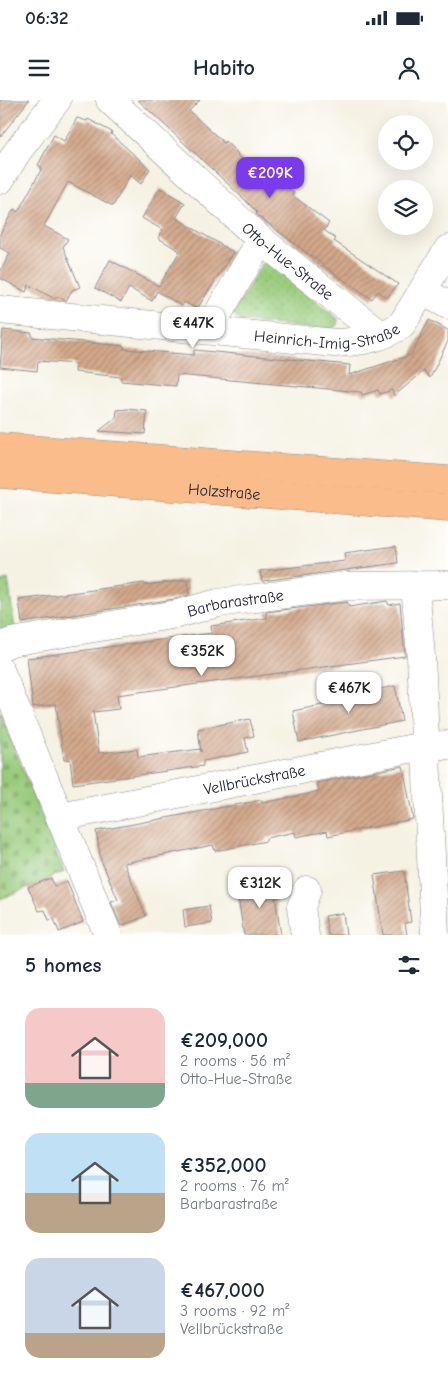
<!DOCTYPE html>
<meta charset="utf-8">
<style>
body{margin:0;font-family:"Comic Neue",sans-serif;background:#f2f2f3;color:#1f2937;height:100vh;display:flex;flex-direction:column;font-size:19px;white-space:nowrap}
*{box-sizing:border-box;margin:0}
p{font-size:16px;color:#747a83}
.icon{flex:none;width:28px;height:28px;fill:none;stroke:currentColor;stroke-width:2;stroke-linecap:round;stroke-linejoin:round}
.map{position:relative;height:835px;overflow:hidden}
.details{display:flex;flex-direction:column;background:#fff;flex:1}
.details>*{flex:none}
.controls{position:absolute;left:378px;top:15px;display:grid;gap:10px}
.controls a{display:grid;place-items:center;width:55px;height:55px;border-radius:50%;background:#fff;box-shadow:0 5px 20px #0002;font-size:25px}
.price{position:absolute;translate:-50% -42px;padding:0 11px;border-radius:10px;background:#fff;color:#222;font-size:16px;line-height:32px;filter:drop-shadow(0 1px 2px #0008)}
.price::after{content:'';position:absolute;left:50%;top:30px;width:15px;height:11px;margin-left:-8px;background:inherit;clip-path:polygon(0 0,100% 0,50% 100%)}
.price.active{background:#7c3aed;color:#fff}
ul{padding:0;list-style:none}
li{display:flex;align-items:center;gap:15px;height:125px;padding:0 25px}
li span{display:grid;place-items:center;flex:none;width:140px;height:100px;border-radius:15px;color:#555}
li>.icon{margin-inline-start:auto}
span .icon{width:60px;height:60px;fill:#fffc;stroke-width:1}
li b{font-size:21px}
h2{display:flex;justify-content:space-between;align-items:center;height:60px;padding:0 25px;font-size:21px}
.status{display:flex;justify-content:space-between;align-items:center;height:35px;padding:0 25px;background:#fff;direction:ltr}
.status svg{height:14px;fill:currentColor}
header{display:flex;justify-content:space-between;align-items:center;height:65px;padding:0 25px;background:#fff;font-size:22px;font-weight:700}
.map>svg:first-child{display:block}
.cemetery{fill:url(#cemetery-stones);stroke:#5e765b}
.park{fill:url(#park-dots);stroke:#5e765b}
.building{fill:url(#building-hatch)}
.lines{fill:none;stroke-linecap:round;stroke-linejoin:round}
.minor-casing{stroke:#8c8a8f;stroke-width:29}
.major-casing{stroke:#8c8a8f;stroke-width:29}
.minor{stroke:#fff;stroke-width:28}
.major{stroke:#f9bc8a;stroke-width:28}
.labels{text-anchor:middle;stroke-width:4;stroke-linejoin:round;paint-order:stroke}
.street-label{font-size:16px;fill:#22223b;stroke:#fff}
</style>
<div class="status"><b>06:32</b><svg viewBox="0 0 49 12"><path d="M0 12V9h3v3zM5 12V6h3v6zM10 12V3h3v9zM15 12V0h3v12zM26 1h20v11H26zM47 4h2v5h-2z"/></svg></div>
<header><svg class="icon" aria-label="menu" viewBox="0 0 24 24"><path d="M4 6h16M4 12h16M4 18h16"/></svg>Habito<svg class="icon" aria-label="person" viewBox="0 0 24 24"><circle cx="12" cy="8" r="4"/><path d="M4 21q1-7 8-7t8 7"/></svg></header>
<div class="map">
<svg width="448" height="835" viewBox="0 0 448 835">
<defs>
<pattern id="cemetery-stones" width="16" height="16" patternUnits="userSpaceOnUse" patternTransform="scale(1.25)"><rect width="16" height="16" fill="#99cb7b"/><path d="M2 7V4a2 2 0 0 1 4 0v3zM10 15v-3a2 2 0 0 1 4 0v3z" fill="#84ae6b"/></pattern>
<pattern id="park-dots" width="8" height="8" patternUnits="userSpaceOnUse" patternTransform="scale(1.25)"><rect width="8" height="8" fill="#99cb7b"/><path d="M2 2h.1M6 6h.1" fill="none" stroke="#84ae6b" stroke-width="1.8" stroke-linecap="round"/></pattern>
<pattern id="building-hatch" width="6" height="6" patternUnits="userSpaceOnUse" patternTransform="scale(1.25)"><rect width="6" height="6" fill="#d3a98b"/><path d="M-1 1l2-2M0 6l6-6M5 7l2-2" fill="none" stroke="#ab8973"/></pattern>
</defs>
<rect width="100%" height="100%" fill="#fff"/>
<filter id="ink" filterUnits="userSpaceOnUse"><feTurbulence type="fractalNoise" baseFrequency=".02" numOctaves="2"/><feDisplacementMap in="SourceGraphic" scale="10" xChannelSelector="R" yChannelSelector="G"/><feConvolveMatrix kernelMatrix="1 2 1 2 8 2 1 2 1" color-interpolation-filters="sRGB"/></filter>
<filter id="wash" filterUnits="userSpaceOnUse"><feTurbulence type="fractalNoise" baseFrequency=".0096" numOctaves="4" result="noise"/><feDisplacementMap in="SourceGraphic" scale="20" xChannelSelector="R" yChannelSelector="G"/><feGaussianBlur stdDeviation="1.12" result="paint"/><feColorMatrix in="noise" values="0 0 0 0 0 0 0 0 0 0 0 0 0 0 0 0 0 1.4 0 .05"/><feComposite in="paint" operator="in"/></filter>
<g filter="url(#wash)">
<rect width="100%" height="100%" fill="#f5f2e3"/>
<!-- cemetery -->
<polygon class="cemetery" points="0,612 64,772 0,799"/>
<!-- park -->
<g class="park">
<polygon points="263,162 272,164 338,219 337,226 329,230 240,221 233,214"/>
<polygon points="8,479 16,537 0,541 0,483"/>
</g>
<g id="blocks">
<!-- building -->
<g class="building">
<polygon points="0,0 29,0 0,37"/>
<polygon points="138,0 200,0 189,11 224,43 225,41 238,54 237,55 268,84 274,77 294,93 292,95 329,123 324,130 336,139 334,141 398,184 387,198 378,191 372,199 335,174 258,116 256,114 257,112 243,98"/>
<polygon points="77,18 87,21 88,19 112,32 111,34 150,69 141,84 130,75 113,106 68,82 44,126 68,139 63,147 80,187 72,190 66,201 57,196 55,199 29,185 26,192 0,178 0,172 10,153 0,148 0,134 14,109 18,112 42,68 38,65 54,35 64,41"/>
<polygon points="160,88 185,103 176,118 233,152 197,209 184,202 182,206 157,191 152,201 129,188 121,202 95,188 110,160 159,186 180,151 158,138 163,130 142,118"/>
<polygon points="429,220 448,230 448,241 430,278 424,271 394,296 392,290 380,294 378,290 362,295 361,292 177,275 176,286 121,281 121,277 75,272 76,264 38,261 37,271 0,267 3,230 32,233 32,237 124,246 124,249 194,255 194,250 350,265 349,275 411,255"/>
<polygon points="127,309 147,311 145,334 99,331 116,318 117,310"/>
<polygon points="396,446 398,463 262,481 260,471 345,461 344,453"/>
<polygon points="187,480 189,495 174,499 22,523 19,500 144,483 145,485"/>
<polygon points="387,501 389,505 400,503 405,556 117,595 119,609 93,612 99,653 137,649 138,657 201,649 201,652 198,629 250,619 254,636 245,638 248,652 203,661 203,666 73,684 70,659 64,660 56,604 33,607 27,558 212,533 211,526 267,518 266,512 347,502 349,507"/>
<polygon points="395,586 402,621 299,642 293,611 327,604 326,600"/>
<polygon points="403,666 413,719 328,736 327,731 296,737 295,732 266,738 266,741 215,751 213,745 124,763 146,816 121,826 111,802 118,800 101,760 96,731 262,700 262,703 303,695 319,691 317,683"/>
<polygon points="404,771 411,822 405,823 407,835 383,835 374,775"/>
<polygon points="272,777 281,835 244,835 237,791 257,788 256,780"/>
<polygon points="51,778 54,786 67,781 83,822 59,832 54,819 49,820 45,810 39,811 28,787"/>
<polygon points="209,806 212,823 185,827 183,810"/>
<polygon points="343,813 346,835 328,835 325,816"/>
</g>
</g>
</g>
<g filter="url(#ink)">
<use href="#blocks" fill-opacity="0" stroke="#8c8a8f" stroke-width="1"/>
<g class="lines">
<!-- minor casing -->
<g class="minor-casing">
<g id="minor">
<path id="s1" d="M 110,0 L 261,140 L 381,235"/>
<polyline points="0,80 17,52 57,0"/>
<polyline points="424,192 448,205"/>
<path id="s2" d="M 0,210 L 335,243 C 359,242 382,239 402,224 L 448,149"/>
<polyline points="209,229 261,140"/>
<polyline points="415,485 421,557 435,835"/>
<path id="s3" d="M 0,547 L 11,542 L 177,514 L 218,503 L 346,486 L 448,485"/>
<polyline points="0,570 108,835"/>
<path id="s4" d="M 60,717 L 424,646 L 448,645"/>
<polyline points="305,835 301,807 307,790"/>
</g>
</g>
<!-- major casing -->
<g class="major-casing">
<g id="major">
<polyline points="0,347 448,380"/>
<path id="s5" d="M 0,374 L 448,408"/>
</g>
</g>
<!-- minor -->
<use href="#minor" class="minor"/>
<!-- major -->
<use href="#major" class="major"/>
</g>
</g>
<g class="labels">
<!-- street labels -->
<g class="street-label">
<text dy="6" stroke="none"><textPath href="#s1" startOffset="240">Otto-Hue-Straße</textPath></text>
<text dy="6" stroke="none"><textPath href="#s2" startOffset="329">Heinrich-Imig-Straße</textPath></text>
<text dy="6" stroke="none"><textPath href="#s5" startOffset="225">Holzstraße</textPath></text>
<text dy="6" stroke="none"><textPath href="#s3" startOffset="240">Barbarastraße</textPath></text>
<text dy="6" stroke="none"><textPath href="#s4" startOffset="198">Vellbrückstraße</textPath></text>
</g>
</g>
</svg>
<div class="controls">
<a><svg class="icon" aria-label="locate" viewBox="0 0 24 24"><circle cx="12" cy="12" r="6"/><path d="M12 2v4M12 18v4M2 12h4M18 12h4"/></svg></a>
<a><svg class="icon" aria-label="layers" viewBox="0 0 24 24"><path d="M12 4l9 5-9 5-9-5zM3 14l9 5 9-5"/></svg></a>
</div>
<b class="price active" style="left:270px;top:99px">€209K</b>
<b class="price" style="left:193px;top:249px">€447K</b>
<b class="price" style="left:202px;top:577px">€352K</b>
<b class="price" style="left:349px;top:614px">€467K</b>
<b class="price" style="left:260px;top:809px">€312K</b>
</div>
<section class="details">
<h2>5 homes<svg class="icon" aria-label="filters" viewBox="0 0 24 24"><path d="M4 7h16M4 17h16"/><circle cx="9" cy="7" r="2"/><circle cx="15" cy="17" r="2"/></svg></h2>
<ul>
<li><span style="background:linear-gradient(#f6c9c9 75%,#7fa58c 0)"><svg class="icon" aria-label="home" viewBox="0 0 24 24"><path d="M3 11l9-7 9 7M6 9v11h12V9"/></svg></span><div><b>€209,000</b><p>2 rooms · 56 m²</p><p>Otto-Hue-Straße</p></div></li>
<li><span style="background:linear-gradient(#bfe0f5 60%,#b9a48a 0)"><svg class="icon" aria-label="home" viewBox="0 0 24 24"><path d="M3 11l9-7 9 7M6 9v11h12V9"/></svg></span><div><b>€352,000</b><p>2 rooms · 76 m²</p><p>Barbarastraße</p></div></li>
<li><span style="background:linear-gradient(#c9d6e8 75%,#b9a48a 0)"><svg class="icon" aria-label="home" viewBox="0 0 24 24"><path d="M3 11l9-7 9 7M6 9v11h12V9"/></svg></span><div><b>€467,000</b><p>3 rooms · 92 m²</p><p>Vellbrückstraße</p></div></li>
</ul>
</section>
